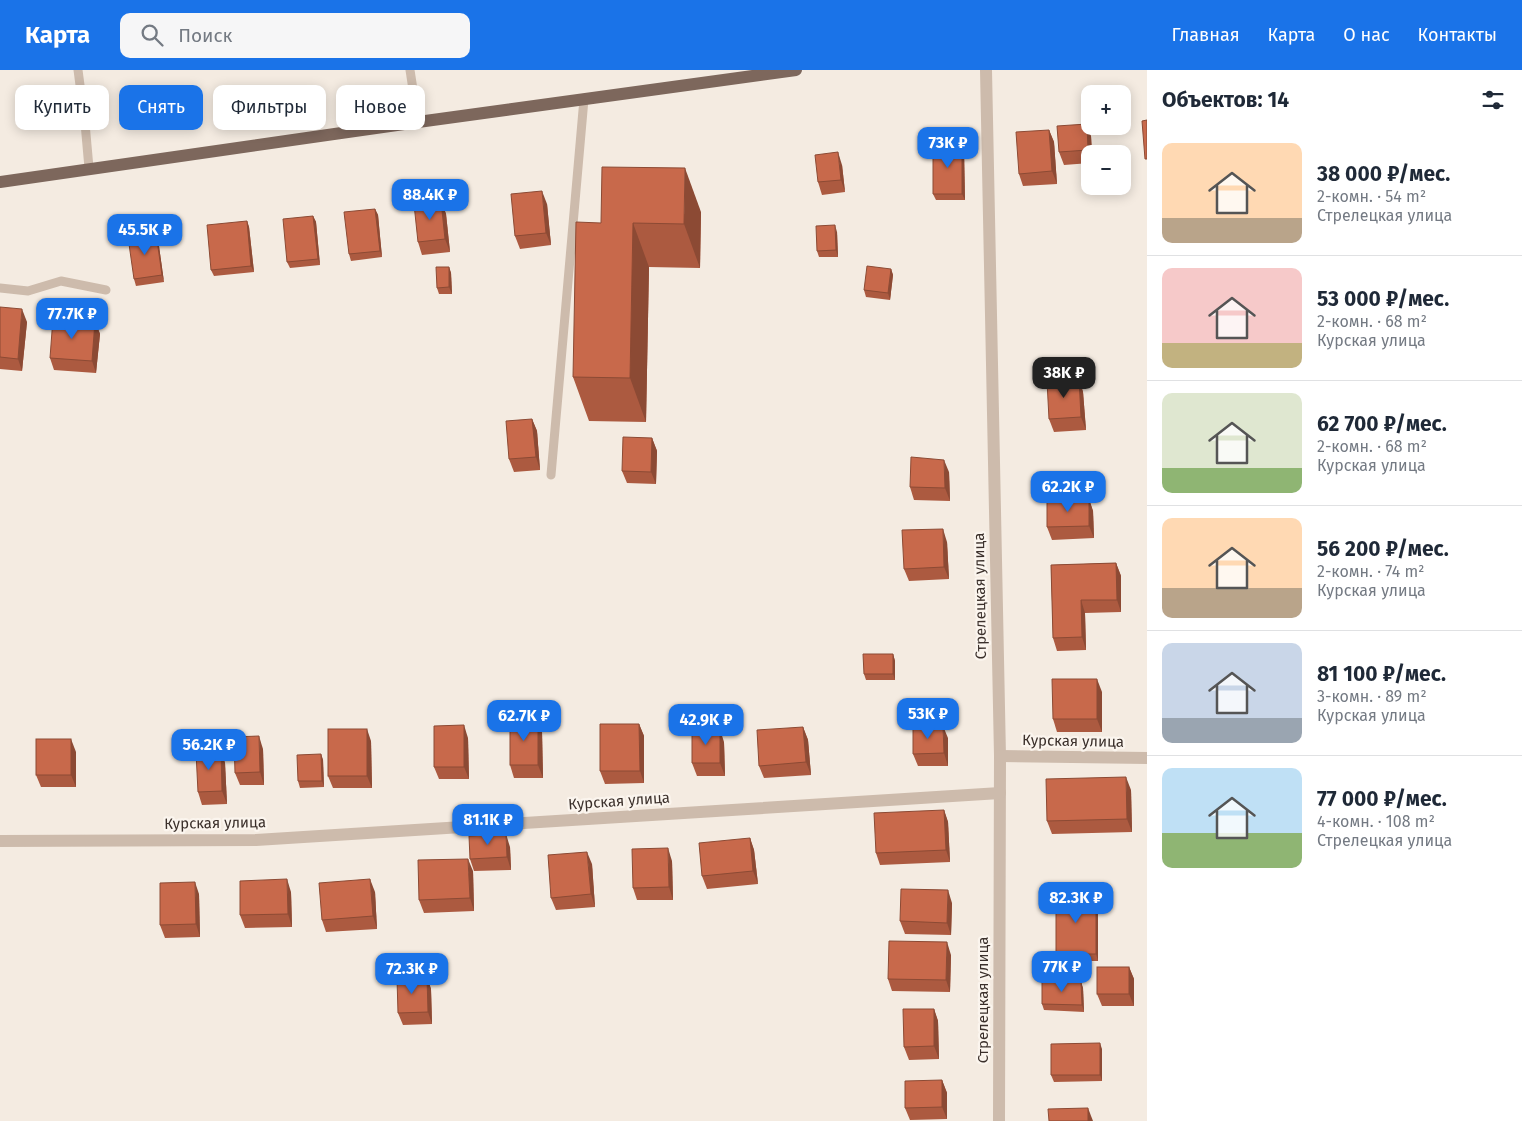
<!DOCTYPE html>
<html lang="ru">
<meta charset="utf-8">
<style>
body{margin:0;font-family:"Fira Sans",sans-serif;background:#f6f6f7;color:#1f2937;height:100vh;display:flex;flex-direction:column;font-size:19px;white-space:nowrap}
*{box-sizing:border-box;margin:0}
p{font-size:16px;color:#747a83}
.icon{flex:none;width:28px;height:28px;fill:none;stroke:currentColor;stroke-width:2;stroke-linecap:round;stroke-linejoin:round}
.map{position:relative;flex:1;overflow:hidden}
.drawer{display:flex;flex-direction:column;background:#fff;width:375px}
.drawer>*{flex:none}
.hud{position:absolute;left:15px;top:15px;width:475px;height:45px;display:flex;gap:10px}
.controls{position:absolute;left:1081px;top:15px;display:grid;gap:10px}
.controls a{display:grid;place-items:center;width:50px;height:50px;border-radius:10px;background:#fff;box-shadow:0 2px 12px #0003;font-size:25px}
.price{position:absolute;translate:-50% -42px;padding:0 11px;border-radius:10px;background:#1a73e8;color:#fff;font-size:16px;line-height:32px;filter:drop-shadow(0 1px 2px #0008)}
.price::after{content:'';position:absolute;left:50%;top:30px;width:15px;height:11px;margin-left:-8px;background:inherit;clip-path:polygon(0 0,100% 0,50% 100%)}
.price.current{background:#222;color:#fff}
ul{padding:0;list-style:none}
li{display:flex;align-items:center;gap:15px;height:125px;padding:0 15px}
li+li{border-top:1px solid #e0e1e3}
li span{display:grid;place-items:center;flex:none;width:140px;height:100px;border-radius:10px;color:#555}
li>.icon{margin-inline-start:auto}
span .icon{width:60px;height:60px;fill:#fffc;stroke-width:1}
li b{font-size:21px}
h2{display:flex;justify-content:space-between;align-items:center;height:60px;padding:0 15px;font-size:21px}
.pill{padding:0 18px;border-radius:10px;background:#fff;box-shadow:0 2px 12px #0003;font-size:18px;line-height:45px}
.pill.current{background:#1a73e8;color:#fff}
header{display:flex;align-items:center;gap:30px;box-sizing:border-box;height:70px;padding:0 25px;background:#1a73e8;color:#fff}
header strong{font-size:24px}
nav{display:flex;gap:28px;margin-inline-start:auto;font-size:18px}
.search{width:350px;height:45px;background:#f6f6f7;display:flex;align-items:center;gap:12px;box-sizing:border-box;padding:0 18px;border-radius:10px;color:#747a83;font-size:19px}
main{display:flex;flex:1;min-height:0}
.map>svg:first-child{display:block}
.lines{fill:none;stroke-linecap:round;stroke-linejoin:round}
.service{stroke:#cdbbac;stroke-width:9}
.minor{stroke:#cdbbac;stroke-width:12}
.primary{stroke:#7d675c;stroke-width:12}
.wall{fill:#ac5a40}
.shaded-wall{fill:#8c4a34}
.building{fill:#c8694b;stroke:#8c4a34}
.labels{text-anchor:middle;stroke-width:4.5;stroke-linejoin:round;paint-order:stroke}
.street-label{font-size:15px;fill:#3b302b;stroke:#fbf5ee}
</style>
<header>
<strong>Карта</strong>
<div class="search"><svg class="icon" aria-label="search" viewBox="0 0 24 24"><circle cx="10" cy="10" r="6"/><path d="M15 15l6 6"/></svg>Поиск</div>
<nav><a>Главная</a><a>Карта</a><a>О нас</a><a>Контакты</a></nav>
</header>
<main>
<div class="map">
<svg width="1147" height="1051" viewBox="0 0 1147 1051">
<rect width="100%" height="100%" fill="#f4ebe1"/>
<g class="lines">
<!-- service -->
<g class="service">
<polyline points="78,0 85,53 89,98"/>
<polyline points="410,0 418,52"/>
<polyline points="0,218 28,221 61,211 106,220"/>
<polyline points="551,405 584,29"/>
</g>
<!-- minor -->
<g class="minor">
<polyline points="986,0 1000,686 999,1051"/>
<polyline points="1000,686 1147,688"/>
<polyline points="0,771 256,770 1000,723"/>
</g>
<!-- primary -->
<polyline class="primary" points="0,112 418,52 796,0"/>
</g>
<!-- wall -->
<g class="wall">
<polygon points="1049,60 1054,72 1057,114 1023,116 1019,104"/>
<polygon points="1091,66 1092,84 1090,84 1090,93 1064,95 1059,82"/>
<polygon points="964,80 965,130 936,130 933,124"/>
<polygon points="842,95 845,122 822,125 818,112"/>
<polygon points="441,131 446,144 450,182 422,185 418,172"/>
<polygon points="547,134 551,175 520,179 515,166"/>
<polygon points="375,139 378,145 382,187 351,191 349,184"/>
<polygon points="701,142 700,198 649,197 646,352 589,351 573,307 601,153"/>
<polygon points="313,146 316,152 320,195 290,198 287,192"/>
<polygon points="247,151 249,157 254,202 214,206 211,200"/>
<polygon points="837,162 838,187 819,187 817,181"/>
<polygon points="156,163 158,169 164,212 136,216 134,209"/>
<polygon points="449,197 451,203 452,224 439,224 437,218"/>
<polygon points="891,199 893,205 890,230 866,227 864,220"/>
<polygon points="0,237 27,252 22,301 0,299"/>
<polygon points="95,251 100,264 96,303 54,300 50,288"/>
<polygon points="1079,309 1083,322 1086,360 1054,362 1049,349"/>
<polygon points="532,349 537,361 540,400 514,402 509,389"/>
<polygon points="652,368 657,381 656,414 627,413 622,401"/>
<polygon points="949,402 950,431 914,430 910,417"/>
<polygon points="1089,429 1093,441 1094,468 1052,470 1047,457"/>
<polygon points="947,472 949,509 909,511 904,499"/>
<polygon points="1116,493 1121,506 1121,542 1085,543 1086,580 1057,581 1053,568 1051,495"/>
<polygon points="893,584 895,591 895,610 866,610 864,604"/>
<polygon points="1102,622 1102,662 1057,662 1053,649"/>
<polygon points="538,649 542,661 543,708 514,708 510,695"/>
<polygon points="639,654 644,666 644,713 605,714 600,701"/>
<polygon points="803,657 808,670 811,705 764,708 759,696"/>
<polygon points="468,668 469,709 439,709 434,697"/>
<polygon points="948,668 948,696 918,696 913,684"/>
<polygon points="371,671 372,718 333,718 328,706"/>
<polygon points="724,672 725,706 697,706 692,693"/>
<polygon points="263,679 264,715 240,715 235,703"/>
<polygon points="221,681 225,693 227,734 202,735 198,722"/>
<polygon points="76,682 76,717 41,717 36,705"/>
<polygon points="321,684 323,690 324,717 300,718 298,711"/>
<polygon points="1131,720 1132,762 1052,764 1047,751"/>
<polygon points="944,740 948,752 950,792 880,795 876,783"/>
<polygon points="750,768 754,780 758,814 707,819 702,806"/>
<polygon points="510,777 511,800 474,801 470,789"/>
<polygon points="672,791 673,830 637,830 633,818"/>
<polygon points="592,794 595,837 556,840 551,828"/>
<polygon points="473,801 474,841 424,843 419,830"/>
<polygon points="291,822 292,857 245,858 240,845"/>
<polygon points="375,822 377,859 326,862 322,850"/>
<polygon points="199,824 200,867 165,868 160,855"/>
<polygon points="1098,830 1098,891 1058,891 1056,884"/>
<polygon points="952,833 951,865 905,864 900,851"/>
<polygon points="951,885 950,922 892,921 888,909"/>
<polygon points="1129,897 1134,909 1134,936 1102,936 1097,924"/>
<polygon points="427,907 431,919 432,954 403,955 398,943"/>
<polygon points="1081,912 1083,918 1084,942 1044,940 1042,934"/>
<polygon points="934,939 938,951 939,989 909,990 904,977"/>
<polygon points="1102,979 1102,1011 1054,1012 1051,1005"/>
<polygon points="942,1010 947,1023 947,1049 910,1050 905,1038"/>
</g>
<!-- shaded-wall -->
<g class="shaded-wall">
<polygon points="1087,54 1091,66 1092,84 1090,84 1088,80"/>
<polygon points="1049,60 1054,72 1057,114 1052,101"/>
<polygon points="962,73 964,80 965,130 962,124"/>
<polygon points="838,82 842,95 845,122 841,110"/>
<polygon points="685,98 701,142 700,198 684,154"/>
<polygon points="542,121 547,134 551,175 546,163"/>
<polygon points="441,131 446,144 450,182 445,169"/>
<polygon points="375,139 378,145 382,187 380,181"/>
<polygon points="313,146 316,152 320,195 318,189"/>
<polygon points="247,151 249,157 254,202 251,196"/>
<polygon points="633,153 649,197 646,352 630,308"/>
<polygon points="835,155 837,162 838,187 836,180"/>
<polygon points="156,163 158,169 164,212 162,205"/>
<polygon points="449,197 451,203 452,224 449,217"/>
<polygon points="891,199 893,205 890,230 888,223"/>
<polygon points="22,239 27,252 22,301 18,289"/>
<polygon points="95,251 100,264 96,303 92,291"/>
<polygon points="1079,309 1083,322 1086,360 1081,347"/>
<polygon points="532,349 537,361 540,400 536,387"/>
<polygon points="652,368 657,381 656,414 651,402"/>
<polygon points="944,390 949,402 950,431 945,418"/>
<polygon points="1089,429 1093,441 1094,468 1089,456"/>
<polygon points="943,459 947,472 949,509 944,497"/>
<polygon points="1116,493 1121,506 1121,542 1117,530"/>
<polygon points="1081,530 1085,543 1086,580 1082,567"/>
<polygon points="893,584 895,591 895,610 893,604"/>
<polygon points="1097,609 1102,622 1102,662 1097,649"/>
<polygon points="538,649 542,661 543,708 538,695"/>
<polygon points="639,654 644,666 644,713 640,701"/>
<polygon points="464,655 468,668 469,709 464,697"/>
<polygon points="943,656 948,668 948,696 944,683"/>
<polygon points="803,657 808,670 811,705 806,692"/>
<polygon points="367,659 371,671 372,718 367,706"/>
<polygon points="720,659 724,672 725,706 720,693"/>
<polygon points="259,666 263,679 264,715 260,702"/>
<polygon points="71,669 76,682 76,717 71,705"/>
<polygon points="221,681 225,693 227,734 222,721"/>
<polygon points="321,684 323,690 324,717 322,711"/>
<polygon points="1126,707 1131,720 1132,762 1127,749"/>
<polygon points="944,740 948,752 950,792 946,780"/>
<polygon points="506,764 510,777 511,800 507,787"/>
<polygon points="750,768 754,780 758,814 753,801"/>
<polygon points="668,778 672,791 673,830 669,817"/>
<polygon points="587,782 592,794 595,837 591,824"/>
<polygon points="468,789 473,801 474,841 470,828"/>
<polygon points="287,809 291,822 292,857 288,844"/>
<polygon points="370,809 375,822 377,859 373,846"/>
<polygon points="195,812 199,824 200,867 196,854"/>
<polygon points="948,820 952,833 951,865 947,853"/>
<polygon points="1096,824 1098,830 1098,891 1096,884"/>
<polygon points="947,872 951,885 950,922 946,910"/>
<polygon points="1129,897 1134,909 1134,936 1129,924"/>
<polygon points="427,907 431,919 432,954 428,942"/>
<polygon points="1081,912 1083,918 1084,942 1082,935"/>
<polygon points="934,939 938,951 939,989 934,976"/>
<polygon points="1100,973 1102,979 1102,1011 1100,1005"/>
<polygon points="942,1010 947,1023 947,1049 942,1037"/>
<polygon points="1088,1038 1093,1051 1088,1051"/>
</g>
<!-- building -->
<g class="building">
<polygon points="1147,50 1147,89 1145,89 1142,51"/>
<polygon points="1087,54 1088,80 1059,82 1057,56"/>
<polygon points="1049,60 1052,101 1019,104 1016,62"/>
<polygon points="962,73 962,124 933,124 933,74"/>
<polygon points="838,82 841,110 818,112 815,85"/>
<polygon points="602,97 685,98 684,154 633,153 630,308 573,307 576,152 601,153"/>
<polygon points="542,121 546,163 515,166 511,124"/>
<polygon points="441,131 445,169 418,172 414,134"/>
<polygon points="375,139 380,181 349,184 344,142"/>
<polygon points="313,146 318,189 287,192 283,149"/>
<polygon points="247,151 251,196 211,200 207,155"/>
<polygon points="835,155 836,180 817,181 816,156"/>
<polygon points="156,163 162,205 134,209 128,167"/>
<polygon points="867,196 891,199 888,223 864,220"/>
<polygon points="436,197 449,197 449,217 437,218"/>
<polygon points="0,237 22,239 18,289 0,287"/>
<polygon points="53,248 95,251 92,291 50,288"/>
<polygon points="1079,309 1081,347 1049,349 1047,311"/>
<polygon points="532,349 536,387 509,389 506,351"/>
<polygon points="623,367 652,368 651,402 622,401"/>
<polygon points="911,387 944,390 945,418 910,417"/>
<polygon points="1047,429 1089,429 1089,456 1047,457"/>
<polygon points="943,459 944,497 904,499 902,460"/>
<polygon points="1116,493 1117,530 1081,530 1082,567 1053,568 1051,495"/>
<polygon points="863,584 893,584 893,604 864,604"/>
<polygon points="1052,609 1097,609 1097,649 1053,649"/>
<rect x="510" y="649" width="28" height="46"/>
<polygon points="600,654 639,654 640,701 600,701"/>
<polygon points="464,655 464,697 434,697 434,656"/>
<polygon points="913,656 943,656 944,683 913,684"/>
<polygon points="803,657 806,692 759,696 757,660"/>
<rect x="328" y="659" width="39" height="47"/>
<polygon points="720,659 720,693 692,693 692,660"/>
<polygon points="259,666 260,702 235,703 234,667"/>
<rect x="36" y="669" width="35" height="36"/>
<polygon points="221,681 222,721 198,722 196,682"/>
<polygon points="321,684 322,711 298,711 297,685"/>
<polygon points="1126,707 1127,749 1047,751 1046,709"/>
<polygon points="944,740 946,780 876,783 874,743"/>
<polygon points="506,764 507,787 470,789 469,766"/>
<polygon points="750,768 753,801 702,806 699,773"/>
<polygon points="668,778 669,817 633,818 632,779"/>
<polygon points="587,782 591,824 551,828 548,785"/>
<polygon points="468,789 470,828 419,830 418,790"/>
<polygon points="287,809 288,844 240,845 240,811"/>
<polygon points="370,809 373,846 322,850 319,813"/>
<polygon points="195,812 196,854 160,855 160,813"/>
<polygon points="901,819 948,820 947,853 900,851"/>
<rect x="1056" y="824" width="40" height="60"/>
<polygon points="889,871 947,872 946,910 888,909"/>
<rect x="1097" y="897" width="32" height="27"/>
<polygon points="427,907 428,942 398,943 397,908"/>
<polygon points="1042,910 1081,912 1082,935 1042,934"/>
<polygon points="903,939 934,939 934,976 904,977"/>
<polygon points="1100,973 1100,1005 1051,1005 1051,974"/>
<polygon points="942,1010 942,1037 905,1038 905,1011"/>
<polygon points="1088,1038 1088,1051 1049,1051 1048,1039"/>
</g>
<g class="labels">
<!-- street labels -->
<g class="street-label">
<text transform="translate(980 526) rotate(-91)" y="5">Стрелецкая улица</text>
<text transform="translate(1073 671) rotate(1)" y="5">Курская улица</text>
<text transform="translate(619 731) rotate(-4)" y="5">Курская улица</text>
<text transform="translate(215 753) rotate(-1)" y="5">Курская улица</text>
<text transform="translate(983 930) rotate(-90)" y="5">Стрелецкая улица</text>
</g>
</g>
</svg>
<div class="controls">
<a>+</a>
<a>−</a>
</div>
<b class="price" style="left:948px;top:99px">73K ₽</b>
<b class="price" style="left:430px;top:151px">88.4K ₽</b>
<b class="price" style="left:145px;top:186px">45.5K ₽</b>
<b class="price" style="left:72px;top:270px">77.7K ₽</b>
<b class="price current" style="left:1064px;top:329px">38K ₽</b>
<b class="price" style="left:1068px;top:443px">62.2K ₽</b>
<b class="price" style="left:928px;top:670px">53K ₽</b>
<b class="price" style="left:524px;top:672px">62.7K ₽</b>
<b class="price" style="left:706px;top:676px">42.9K ₽</b>
<b class="price" style="left:209px;top:701px">56.2K ₽</b>
<b class="price" style="left:488px;top:776px">81.1K ₽</b>
<b class="price" style="left:1076px;top:854px">82.3K ₽</b>
<b class="price" style="left:1062px;top:923px">77K ₽</b>
<b class="price" style="left:412px;top:925px">72.3K ₽</b>
<div class="hud">
<a class="pill">Купить</a>
<a class="pill current">Снять</a>
<a class="pill">Фильтры</a>
<a class="pill">Новое</a>
</div>
</div>
<section class="drawer">
<h2>Объектов: 14<svg class="icon" aria-label="filters" viewBox="0 0 24 24"><path d="M4 7h16M4 17h16"/><circle cx="9" cy="7" r="2"/><circle cx="15" cy="17" r="2"/></svg></h2>
<ul>
<li><span style="background:linear-gradient(#ffd9b3 75%,#b9a48a 0)"><svg class="icon" aria-label="home" viewBox="0 0 24 24"><path d="M3 11l9-7 9 7M6 9v11h12V9"/></svg></span><div><b>38 000 ₽/мес.</b><p>2-комн. · 54 m²</p><p>Стрелецкая улица</p></div></li>
<li><span style="background:linear-gradient(#f6c9c9 75%,#c2b280 0)"><svg class="icon" aria-label="home" viewBox="0 0 24 24"><path d="M3 11l9-7 9 7M6 9v11h12V9"/></svg></span><div><b>53 000 ₽/мес.</b><p>2-комн. · 68 m²</p><p>Курская улица</p></div></li>
<li><span style="background:linear-gradient(#dfe7d0 75%,#8fb573 0)"><svg class="icon" aria-label="home" viewBox="0 0 24 24"><path d="M3 11l9-7 9 7M6 9v11h12V9"/></svg></span><div><b>62 700 ₽/мес.</b><p>2-комн. · 68 m²</p><p>Курская улица</p></div></li>
<li><span style="background:linear-gradient(#ffd9b3 70%,#b9a48a 0)"><svg class="icon" aria-label="home" viewBox="0 0 24 24"><path d="M3 11l9-7 9 7M6 9v11h12V9"/></svg></span><div><b>56 200 ₽/мес.</b><p>2-комн. · 74 m²</p><p>Курская улица</p></div></li>
<li><span style="background:linear-gradient(#c9d6e8 75%,#9aa5b1 0)"><svg class="icon" aria-label="home" viewBox="0 0 24 24"><path d="M3 11l9-7 9 7M6 9v11h12V9"/></svg></span><div><b>81 100 ₽/мес.</b><p>3-комн. · 89 m²</p><p>Курская улица</p></div></li>
<li><span style="background:linear-gradient(#bfe0f5 65%,#8fb573 0)"><svg class="icon" aria-label="home" viewBox="0 0 24 24"><path d="M3 11l9-7 9 7M6 9v11h12V9"/></svg></span><div><b>77 000 ₽/мес.</b><p>4-комн. · 108 m²</p><p>Стрелецкая улица</p></div></li>
</ul>
</section>
</main>
